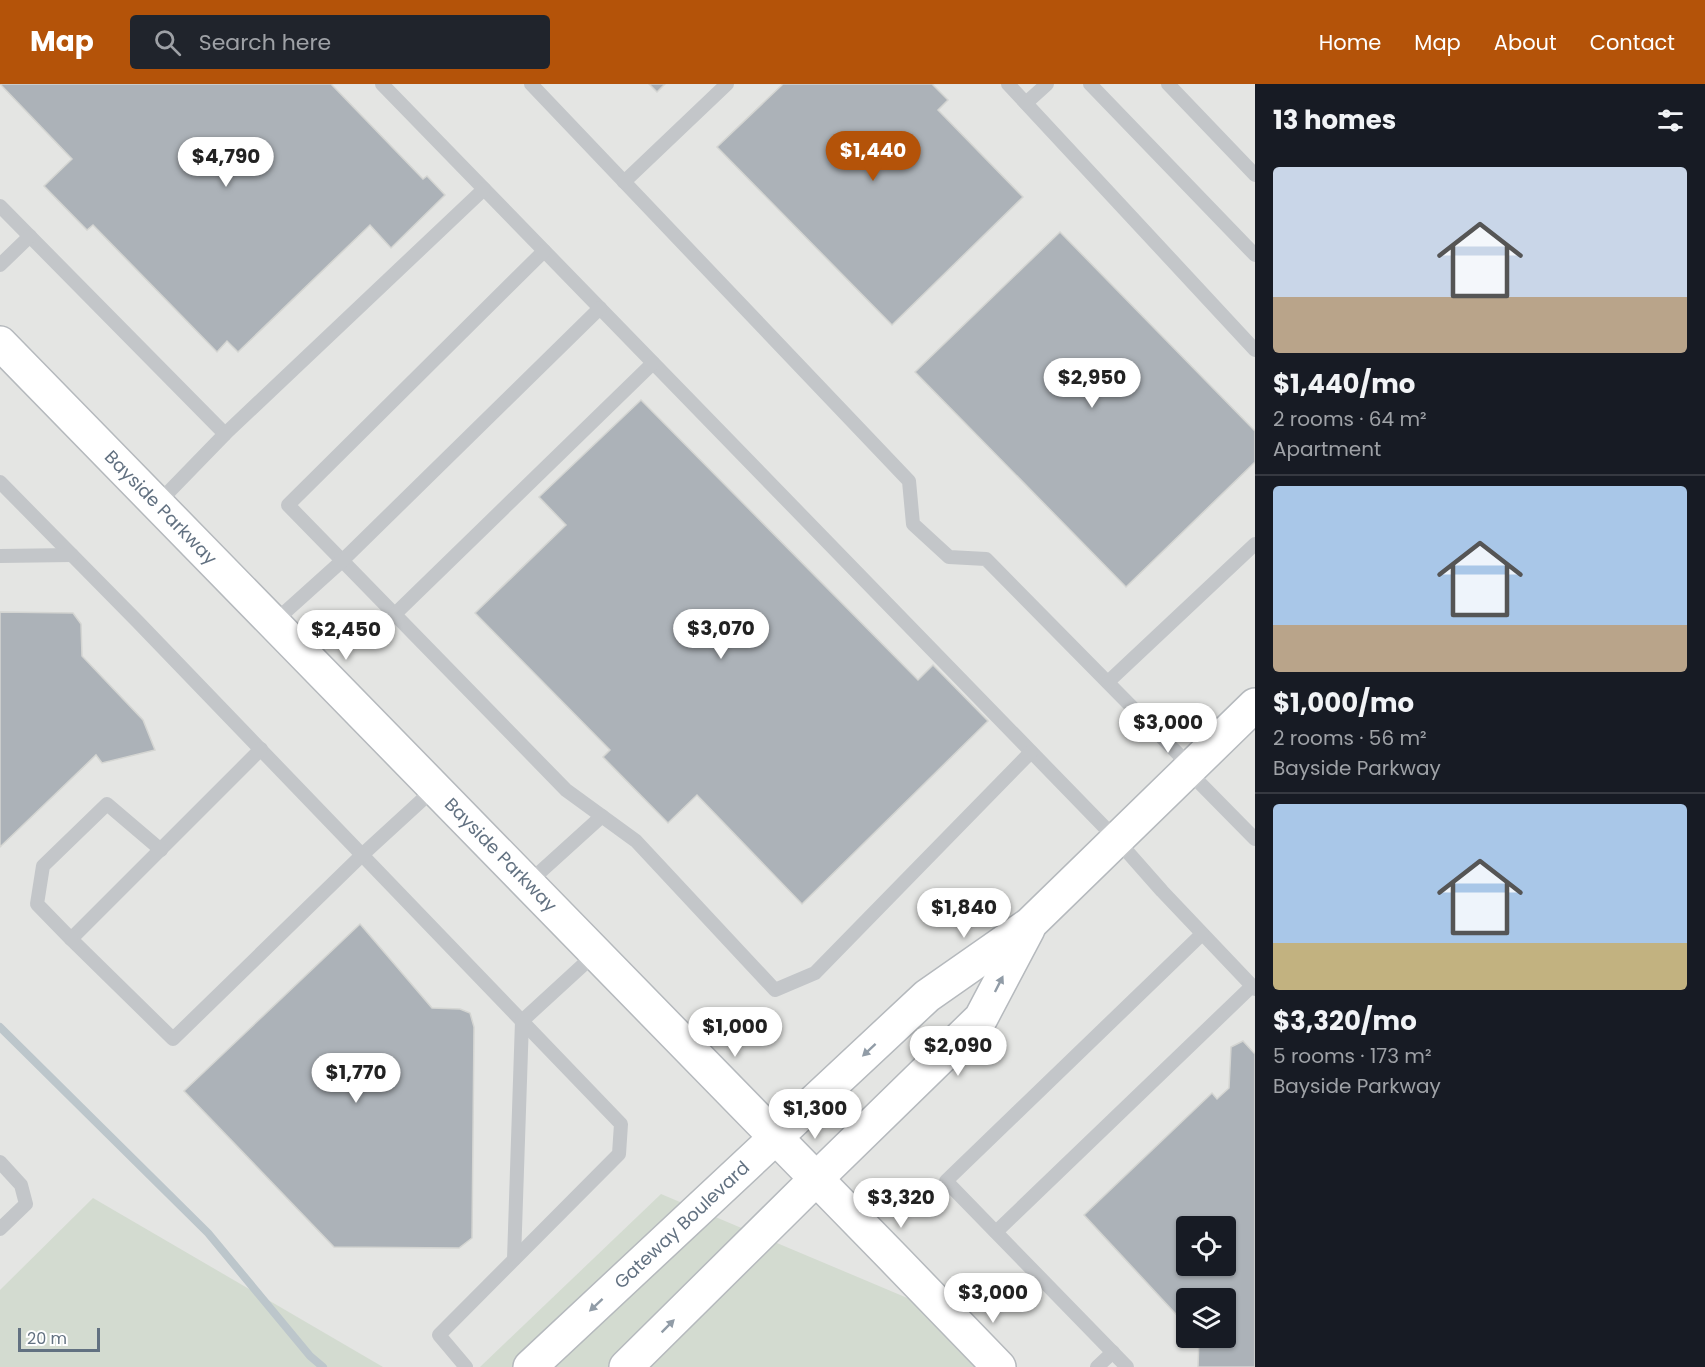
<!DOCTYPE html>
<meta charset="utf-8">
<style>
body{margin:0;font-family:Poppins,sans-serif;background:#20242c;color:#f1f3f6;height:100vh;display:flex;flex-direction:column;font-size:22px;white-space:nowrap}
*{box-sizing:border-box;margin:0}
p{font-size:20px;color:#9ea1a6}
.icon{flex:none;width:33px;height:33px;fill:none;stroke:currentColor;stroke-width:2;stroke-linecap:round;stroke-linejoin:round}
.map{position:relative;flex:1;overflow:hidden}
.sheet{display:flex;flex-direction:column;background:#171b24;width:450px}
.sheet>*{flex:none}
.tools{position:absolute;left:1176px;top:1132px;display:grid;gap:12px}
.tools a{display:grid;place-items:center;width:60px;height:60px;border-radius:6px;background:#171b24;box-shadow:0 2px 4px #0004;font-size:30px}
.scale{position:absolute;left:18px;bottom:15px;width:82px;box-sizing:border-box;padding-left:6px;border:3px solid #627181;border-top:0;font-size:16px;line-height:21px;white-space:nowrap;color:#627181;-webkit-text-stroke:4px #fff;paint-order:stroke}
.price{position:absolute;translate:-50% -51px;padding:0 14px;border-radius:21px;background:#fff;color:#222;font-size:20px;line-height:39px;filter:drop-shadow(0 2px 3px #0008)}
.price::after{content:'';position:absolute;left:50%;top:36px;width:18px;height:14px;margin-left:-9px;background:inherit;clip-path:polygon(0 0,100% 0,50% 100%)}
.price.current{background:#b45309;color:#fff}
ul{padding:0;list-style:none}
li{display:grid;align-content:center;gap:12px;height:318px;padding:0 18px}
li+li{border-top:2px solid #363941}
li span{display:grid;place-items:center;height:186px;border-radius:6px;color:#555}
li>.icon{margin-inline-start:auto}
span .icon{width:108px;height:108px;fill:#fffc;stroke-width:1}
li b{font-size:26px}
h2{display:flex;justify-content:space-between;align-items:center;height:72px;padding:0 18px;font-size:26px}
header{display:flex;align-items:center;gap:36px;box-sizing:border-box;height:84px;padding:0 30px;background:#b45309;color:#fff}
header strong{font-size:28px}
nav{display:flex;gap:33px;margin-inline-start:auto;font-size:21px}
.search{width:420px;height:54px;background:#20242c;display:flex;align-items:center;gap:15px;box-sizing:border-box;padding:0 21px;border-radius:6px;color:#9ea1a6;font-size:22px}
main{display:flex;flex:1;min-height:0}
.map>svg:first-child{display:block}
.built{fill:#e4e5e3;fill-rule:evenodd}
.green{fill:#d3dbd0}
.lines{fill:none;stroke-linecap:round;stroke-linejoin:round}
.stream{stroke:#bcc6cb;stroke-width:8}
.building{fill:#acb2b8;stroke:#d4d5d2;stroke-width:1.5;fill-rule:evenodd}
.secondary-casing{stroke:#b5b9bd;stroke-width:36}
.lane{stroke:#c3c6c9;stroke-width:14}
.secondary{stroke:#fff;stroke-width:33}
.oneway{fill:#919ca7}
.labels{text-anchor:middle;stroke-width:6;stroke-linejoin:round;paint-order:stroke}
.street-label{font-size:18px;fill:#627181;stroke:#fff}
</style>
<header>
<strong>Map</strong>
<div class="search"><svg class="icon" aria-label="search" viewBox="0 0 24 24"><circle cx="10" cy="10" r="6"/><path d="M15 15l6 6"/></svg>Search here</div>
<nav><a>Home</a><a>Map</a><a>About</a><a>Contact</a></nav>
</header>
<main>
<div class="map">
<svg width="1255" height="1283" viewBox="0 0 1255 1283">
<rect width="100%" height="100%" fill="#f3f4ef"/>
<!-- built -->
<path class="built" d="M 0,0 L 1255,0 L 1255,1283 L 0,1283 ZM 1186,1143 L 1226,1143 L 1226,1182 L 1186,1182 ZM 1186,1215 L 1226,1215 L 1226,1254 L 1186,1254 Z"/>
<!-- green -->
<g class="green">
<polygon points="661,1110 950,1232 999,1283 480,1283"/>
<polygon points="93,1114 383,1283 0,1283 0,1206"/>
</g>
<g class="lines">
<!-- stream -->
<polyline class="stream" points="0,943 208,1149 310,1272 323,1283"/>
</g>
<!-- building -->
<g class="building">
<polygon points="0,0 331,0 423,95 427,92 445,111 391,164 370,141 238,268 227,257 217,268 93,141 87,146 44,102 72,75"/>
<polygon points="649,0 665,0 657,8"/>
<polygon points="783,0 932,0 948,16 938,26 1023,113 892,241 717,63"/>
<polygon points="1060,148 1255,347 1255,378 1126,503 915,288"/>
<polygon points="641,316 918,596 933,581 988,637 802,820 697,711 668,739 603,673 610,666 475,529 566,441 539,413"/>
<polygon points="0,528 73,529 81,540 82,572 143,636 155,666 102,679 96,671 0,763"/>
<polygon points="360,840 432,924 460,925 470,929 474,943 472,1154 459,1164 334,1163 184,1007"/>
<path d="M 1243,957 L 1255,970 L 1255,1283 L 1198,1283 L 1199,1254 L 1226,1254 L 1226,1215 L 1186,1215 L 1186,1241 L 1084,1131 L 1212,1009 L 1217,1015 L 1229,1004 L 1231,963 ZM 1186,1143 L 1226,1143 L 1226,1182 L 1186,1182 Z"/>
</g>
<g class="lines">
<!-- secondary casing -->
<g class="secondary-casing">
<g id="secondary">
<path id="s1" d="M 0,259 C 333,601 668,940 999,1283"/>
<path id="s2" d="M 530,1283 L 927,912 L 1030,840 L 1255,621"/>
<polyline points="626,1283 817,1094 981,934 1028,845"/>
</g>
</g>
<!-- lane -->
<g class="lane">
<polyline points="382,0 1117,756 1162,807 1255,905"/>
<polyline points="531,0 909,397 913,440 949,473 986,475 1191,683"/>
<polyline points="1008,0 1255,266"/>
<polyline points="1090,0 1255,171"/>
<polyline points="1168,0 1255,91"/>
<polyline points="1026,19 1047,0"/>
<polyline points="624,98 727,0"/>
<polyline points="0,122 225,350"/>
<polyline points="544,167 288,421 566,706 636,757 775,906 815,889 1031,668"/>
<polyline points="0,181 30,152"/>
<polyline points="0,398 137,537 621,1040 619,1070 439,1251 466,1283"/>
<polyline points="157,420 225,350 484,105"/>
<polyline points="0,472 72,471"/>
<polyline points="395,530 653,279"/>
<polyline points="273,539 343,476 600,224"/>
<polyline points="1108,598 1255,460"/>
<polyline points="261,665 71,855 173,955 362,771 434,705"/>
<polyline points="1188,687 1255,755"/>
<polyline points="528,799 602,732"/>
<polyline points="71,855 37,820 43,782 107,720 161,766"/>
<polyline points="0,1078 21,1101 26,1120 0,1145"/>
<polyline points="996,1148 1252,902"/>
<polyline points="514,1175 522,937 595,870"/>
<polyline points="1097,1283 1113,1268"/>
<polyline points="1127,1283 946,1097 1202,850"/>
</g>
<!-- secondary -->
<use href="#secondary" class="secondary"/>
</g>
<!-- one-way arrows -->
<defs><path id="oneway-solid" d="M-6-.8H1V-3.2L6.5 0L1 3.2V.8H-6Z" transform="scale(1.5)"/></defs>
<g class="oneway">
<use href="#oneway-solid" transform="translate(999 900) rotate(-63)"/>
<use href="#oneway-solid" transform="translate(869 966) rotate(137)"/>
<use href="#oneway-solid" transform="translate(596 1221) rotate(137)"/>
<use href="#oneway-solid" transform="translate(668 1242) rotate(-45)"/>
</g>
<g class="labels">
<!-- street labels -->
<g class="street-label">
<text dy="6" stroke="none"><textPath href="#s1" startOffset="230">Bayside Parkway</textPath></text>
<text dy="6" stroke="none"><textPath href="#s1" startOffset="716">Bayside Parkway</textPath></text>
<text dy="6" stroke="none"><textPath href="#s2" startOffset="208">Gateway Boulevard</textPath></text>
</g>
</g>
</svg>
<div class="tools">
<a><svg class="icon" aria-label="locate" viewBox="0 0 24 24"><circle cx="12" cy="12" r="6"/><path d="M12 2v4M12 18v4M2 12h4M18 12h4"/></svg></a>
<a><svg class="icon" aria-label="layers" viewBox="0 0 24 24"><path d="M12 4l9 5-9 5-9-5zM3 14l9 5 9-5"/></svg></a>
</div>
<div class="scale">20 m</div>
<b class="price current" style="left:873px;top:98px">$1,440</b>
<b class="price" style="left:226px;top:104px">$4,790</b>
<b class="price" style="left:1092px;top:325px">$2,950</b>
<b class="price" style="left:721px;top:576px">$3,070</b>
<b class="price" style="left:346px;top:577px">$2,450</b>
<b class="price" style="left:1168px;top:670px">$3,000</b>
<b class="price" style="left:964px;top:855px">$1,840</b>
<b class="price" style="left:735px;top:974px">$1,000</b>
<b class="price" style="left:958px;top:993px">$2,090</b>
<b class="price" style="left:356px;top:1020px">$1,770</b>
<b class="price" style="left:815px;top:1056px">$1,300</b>
<b class="price" style="left:901px;top:1145px">$3,320</b>
<b class="price" style="left:993px;top:1240px">$3,000</b>
</div>
<section class="sheet">
<h2>13 homes<svg class="icon" aria-label="filters" viewBox="0 0 24 24"><path d="M4 7h16M4 17h16"/><circle cx="9" cy="7" r="2"/><circle cx="15" cy="17" r="2"/></svg></h2>
<ul>
<li><span style="background:linear-gradient(#c9d6e8 70%,#b9a48a 0)"><svg class="icon" aria-label="home" viewBox="0 0 24 24"><path d="M3 11l9-7 9 7M6 9v11h12V9"/></svg></span><div><b>$1,440/mo</b><p>2 rooms · 64 m²</p><p>Apartment</p></div></li>
<li><span style="background:linear-gradient(#a9c7e8 75%,#b9a48a 0)"><svg class="icon" aria-label="home" viewBox="0 0 24 24"><path d="M3 11l9-7 9 7M6 9v11h12V9"/></svg></span><div><b>$1,000/mo</b><p>2 rooms · 56 m²</p><p>Bayside Parkway</p></div></li>
<li><span style="background:linear-gradient(#a9c7e8 75%,#c2b280 0)"><svg class="icon" aria-label="home" viewBox="0 0 24 24"><path d="M3 11l9-7 9 7M6 9v11h12V9"/></svg></span><div><b>$3,320/mo</b><p>5 rooms · 173 m²</p><p>Bayside Parkway</p></div></li>
</ul>
</section>
</main>
